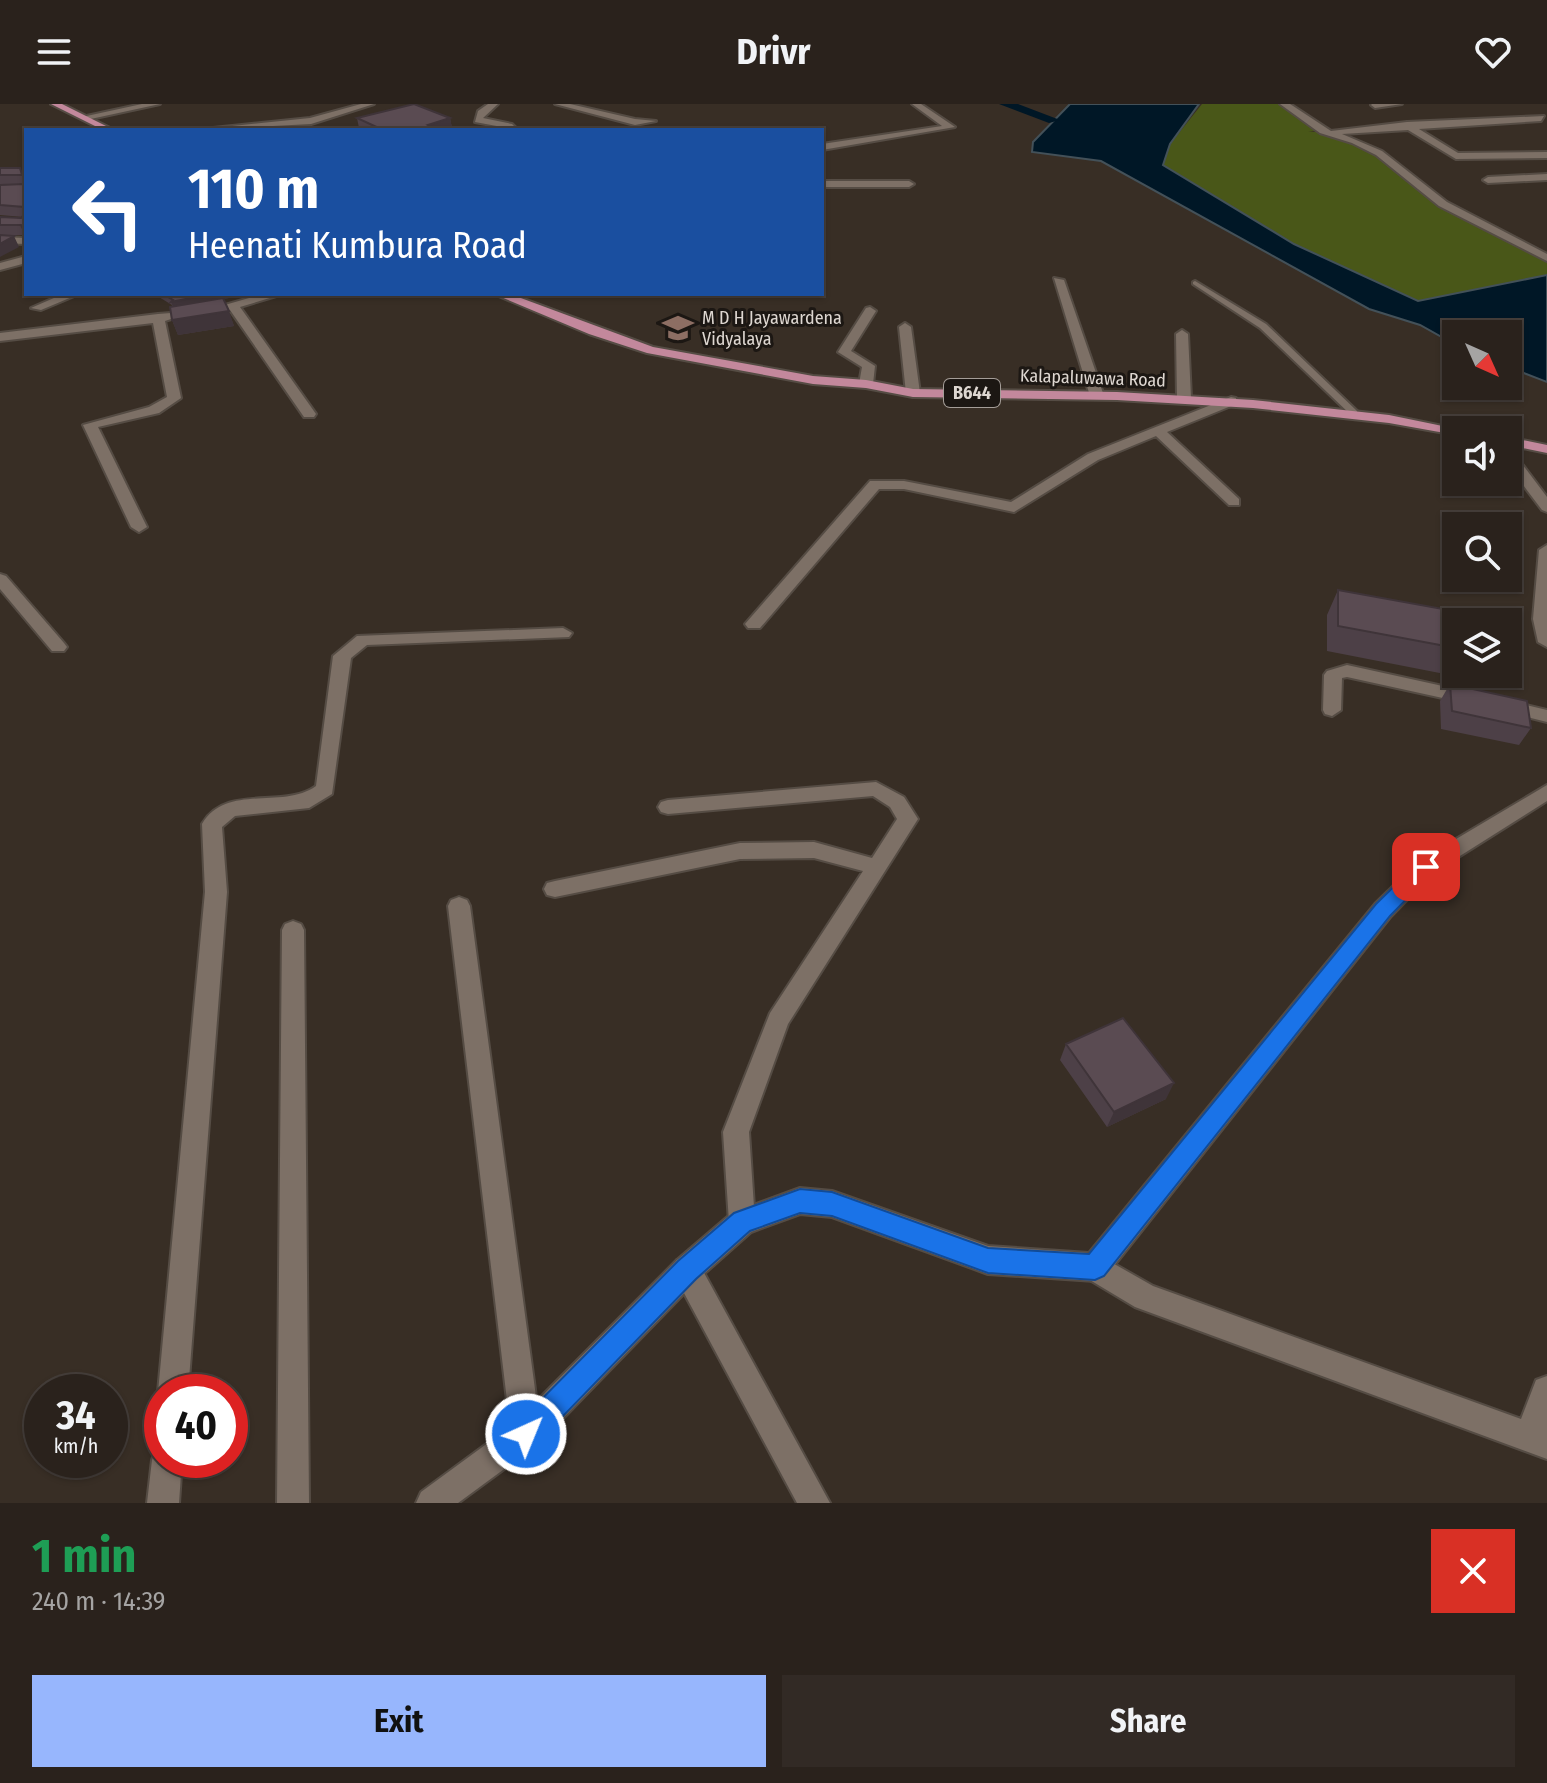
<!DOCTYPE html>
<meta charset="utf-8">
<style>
body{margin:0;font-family:"Fira Sans Condensed",sans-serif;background:#322a25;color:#f1f3f6;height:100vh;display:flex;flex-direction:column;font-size:30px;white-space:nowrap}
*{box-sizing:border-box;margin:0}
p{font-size:26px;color:#a5a4a3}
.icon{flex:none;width:44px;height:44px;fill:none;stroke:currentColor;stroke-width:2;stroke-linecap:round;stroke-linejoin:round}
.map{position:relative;height:1399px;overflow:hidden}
.sheet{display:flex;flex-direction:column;background:#2a221c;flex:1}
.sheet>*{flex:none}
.guide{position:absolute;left:24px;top:24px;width:800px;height:168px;border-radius:0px;box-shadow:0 2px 6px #0004,0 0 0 2px #463f3b;background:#1a4fa0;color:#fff;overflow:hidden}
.needle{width:52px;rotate:135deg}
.tools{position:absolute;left:1442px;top:216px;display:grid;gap:16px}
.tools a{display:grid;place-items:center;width:80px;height:80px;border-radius:0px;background:#2a221c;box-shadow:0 2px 6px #0004,0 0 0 2px #463f3b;font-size:40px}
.speed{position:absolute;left:24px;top:1270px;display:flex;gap:16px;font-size:40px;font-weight:700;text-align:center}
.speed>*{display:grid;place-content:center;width:104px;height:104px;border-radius:50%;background:#2a221c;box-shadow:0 2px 6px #0004,0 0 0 2px #463f3b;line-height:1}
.speed small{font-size:20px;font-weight:400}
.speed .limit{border:12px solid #d22;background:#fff;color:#111}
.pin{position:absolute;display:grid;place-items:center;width:68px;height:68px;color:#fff;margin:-34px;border-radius:16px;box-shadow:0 4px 12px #0006}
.me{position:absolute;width:88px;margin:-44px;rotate:44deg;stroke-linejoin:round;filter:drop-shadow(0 0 6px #0008)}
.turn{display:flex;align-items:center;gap:28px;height:168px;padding:0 32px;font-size:36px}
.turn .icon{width:104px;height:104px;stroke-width:2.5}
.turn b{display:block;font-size:56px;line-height:68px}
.round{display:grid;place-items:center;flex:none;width:84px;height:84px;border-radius:0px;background:#322a25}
.head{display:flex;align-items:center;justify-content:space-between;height:136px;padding:0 32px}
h1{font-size:48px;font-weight:700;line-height:60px;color:#1e9e55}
.action{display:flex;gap:16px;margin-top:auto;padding:16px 32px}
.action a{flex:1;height:92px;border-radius:0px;background:#97b6fd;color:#111;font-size:32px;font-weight:700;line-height:92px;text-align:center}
.action a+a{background:#322a25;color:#f1f3f6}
header{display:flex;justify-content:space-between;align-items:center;height:104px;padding:0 32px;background:#2a221c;font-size:36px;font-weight:700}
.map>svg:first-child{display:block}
.green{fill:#495718}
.water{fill:#001726;stroke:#435159;stroke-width:2}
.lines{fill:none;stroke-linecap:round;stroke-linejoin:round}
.canal{fill:#001726;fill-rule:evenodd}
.lane-casing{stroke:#554c44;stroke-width:4}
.street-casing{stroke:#554c44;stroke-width:4}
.secondary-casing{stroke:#554c44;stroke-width:4}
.primary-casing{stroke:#554c44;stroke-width:4}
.lane{fill:#7d7066;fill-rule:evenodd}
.street{fill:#7d7066;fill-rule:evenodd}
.secondary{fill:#7d7066;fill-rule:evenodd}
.primary{fill:#c3889c;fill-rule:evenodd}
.wall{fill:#4d4047}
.shaded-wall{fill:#3f3439}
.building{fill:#5a4b52;stroke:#3f3439;stroke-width:2}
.route{fill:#1a73e8;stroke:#114b97;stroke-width:2}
.labels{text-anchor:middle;stroke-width:6;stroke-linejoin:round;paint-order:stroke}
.far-poi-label{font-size:18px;fill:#ded7d1;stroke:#1c1713;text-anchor:start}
.far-street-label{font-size:18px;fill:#ded7d1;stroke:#1c1713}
.shield{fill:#1c1713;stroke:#a49d98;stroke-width:2}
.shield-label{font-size:18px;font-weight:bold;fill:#ded7d1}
</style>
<header><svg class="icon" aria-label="menu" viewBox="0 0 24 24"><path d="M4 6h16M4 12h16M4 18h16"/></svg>Drivr<svg class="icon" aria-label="heart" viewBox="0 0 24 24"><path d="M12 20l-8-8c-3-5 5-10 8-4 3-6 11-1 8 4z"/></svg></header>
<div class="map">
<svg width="1547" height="1399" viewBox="0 0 1547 1399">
<rect width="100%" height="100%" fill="#382e25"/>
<path class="green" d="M 1202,0 L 1280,0 L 1318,26 L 1308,28 C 1362,24 1401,71 1442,99 C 1474,121 1513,136 1547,154 L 1547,171 L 1418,197 L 1294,140 L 1162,61 L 1170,40 Z"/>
<path class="water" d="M 1070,0 L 1199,0 L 1170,40 L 1163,61 L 1294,140 L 1418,197 L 1547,171 L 1547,278 L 1508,263 L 1508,230 L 1456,230 L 1456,241 L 1420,221 L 1369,205 L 1101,57 L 1032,48 L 1033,38 Z"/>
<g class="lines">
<path class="canal" d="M 999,0 L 1018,0 L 1060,16 L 1049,19 Z"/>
<defs>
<path id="lane" d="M 1195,177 L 1266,220 L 1357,307 L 1357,311 L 1351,311 L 1260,224 L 1193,180 L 1193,178 Z"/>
<path id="street" d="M 142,0 L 160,0 L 86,16 L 82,13 Z
M 361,0 L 374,0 L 311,20 L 194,26 L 310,14 Z
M 488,0 L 498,0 L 483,14 L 512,20 L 518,26 L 475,18 L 478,7 Z
M 555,0 L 570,0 L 635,15 L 656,17 L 635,21 Z
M 912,0 L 921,0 L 955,23 L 822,46 L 822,40 L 942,22 Z
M 1280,0 L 1290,0 L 1331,27 L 1407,18 L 1544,12 L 1541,17 L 1419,25 L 1458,49 L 1547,48 L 1547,54 L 1456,55 L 1408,26 L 1342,30 L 1382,47 L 1447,98 L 1547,150 L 1547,157 L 1439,102 L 1376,51 L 1352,39 L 1320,29 Z
M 1402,0 L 1375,4 L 1371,1 L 1372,0 Z
M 1547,70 L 1547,76 L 1488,79 L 1483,76 L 1488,73 Z
M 822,77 L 909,77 L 914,80 L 909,83 L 822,83 Z
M 0,133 L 26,134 L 26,140 L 0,139 Z
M 26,152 L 26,159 L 0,166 L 0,159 Z
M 1054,174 L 1064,176 L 1104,292 L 1102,295 L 1090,292 Z
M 63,190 L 79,190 L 41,206 L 31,204 Z
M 263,190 L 283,190 L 240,203 L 316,310 L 314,313 L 304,313 L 230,206 L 203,213 L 197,209 Z
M 870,203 L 876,207 L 851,247 L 875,262 L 873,280 L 866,284 L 859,280 L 862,263 L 838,248 L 866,204 Z
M 158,210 L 171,209 L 177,213 L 165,217 L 181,294 L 159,309 L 98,323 L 147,423 L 139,428 L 131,423 L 83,321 L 149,303 L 167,293 L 153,219 L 0,237 L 0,229 Z
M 905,219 L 911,223 L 920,289 L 913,293 L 906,289 L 899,223 Z
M 1182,226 L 1188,230 L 1191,294 L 1184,298 L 1177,294 L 1176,230 Z
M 1231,293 L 1236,294 L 1236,300 L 1167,328 L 1239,395 L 1239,401 L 1229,401 L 1156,332 L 1098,356 L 1014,408 L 904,385 L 879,385 L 760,524 L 748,524 L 745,520 L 870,377 L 904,377 L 1011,398 L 1088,350 Z
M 0,470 L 6,472 L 64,539 L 67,543 L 64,547 L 52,547 L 0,485 Z
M 563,524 L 572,529 L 569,533 L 367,541 L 351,554 L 332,690 L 309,704 L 235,712 L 222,723 L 227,788 L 188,1288 L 162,1288 L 162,1297 L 158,1288 L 205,788 L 202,720 C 226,679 283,706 316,682 L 333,552 L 357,532 Z
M 1347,561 L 1470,588 L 1479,594 L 1470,600 L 1347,573 L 1342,574 L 1341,606 L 1332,612 L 1325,610 L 1323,606 L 1324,571 L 1327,567 Z
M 1505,596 L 1547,606 L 1547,618 L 1499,606 L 1496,602 L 1499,598 Z
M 876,678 L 904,693 L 918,715 L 788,920 L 749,1028 L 755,1118 L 752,1127 L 742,1131 L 732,1127 L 729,1118 L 723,1028 L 770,909 L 863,767 L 814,754 L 740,755 L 555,793 L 547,791 L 544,785 L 547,779 L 555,777 L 740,739 L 814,738 L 872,754 L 897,715 L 890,703 L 873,692 L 668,710 L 661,708 L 658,703 L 661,698 L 668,696 Z
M 459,793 L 467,796 L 470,802 L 541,1330 L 537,1341 L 526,1345 L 515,1341 L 511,1330 L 448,802 L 451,796 Z
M 293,817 L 301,820 L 304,826 L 309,1399 L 277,1399 L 282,826 L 285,820 Z
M 1095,1149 L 1153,1182 L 1521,1315 L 1536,1276 L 1547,1272 L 1547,1355 L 1135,1203 L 1085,1173 L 1081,1163 L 1085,1153 Z
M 687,1152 L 697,1156 L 830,1399 L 797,1399 L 677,1176 L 673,1166 L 677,1156 Z
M 162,1343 L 162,1356 L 182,1356 L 179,1399 L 147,1399 L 152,1356 L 156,1345 Z"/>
<path id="secondary" d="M 1508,347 L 1513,348 L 1547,393 L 1547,408 L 1542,406 L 1508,361 Z
M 1547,441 L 1547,543 L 1538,538 L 1533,515 L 1539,446 Z
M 1547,681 L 1547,697 L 1433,769 L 1391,812 L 1105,1173 L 1095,1177 L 988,1170 L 832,1113 L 800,1110 L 751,1128 L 697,1176 L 537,1341 L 458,1399 L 416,1399 L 421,1388 L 515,1319 L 677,1156 L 732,1109 L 800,1084 L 832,1087 L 988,1142 L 1089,1149 L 1375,800 L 1419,757 Z"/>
<path id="primary" d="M 51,0 L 62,0 L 114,26 L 103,26 Z
M 494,190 L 510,190 L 653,243 L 813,272 L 866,276 L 913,285 L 1117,288 L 1253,296 L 1389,311 L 1462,326 L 1456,326 L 1456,331 L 1389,319 L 1253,304 L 1117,296 L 913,293 L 866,284 L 813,280 L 647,249 L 589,230 Z
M 1508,333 L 1547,341 L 1547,349 L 1508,341 Z"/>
</defs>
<use href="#lane" class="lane-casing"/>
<use href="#street" class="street-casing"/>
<use href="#secondary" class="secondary-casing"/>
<use href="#primary" class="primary-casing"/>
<use href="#lane" class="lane"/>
<use href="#street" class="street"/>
<use href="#secondary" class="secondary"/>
<use href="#primary" class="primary"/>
</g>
<path class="wall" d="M 357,14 L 450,14 L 452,24 L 447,26 L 363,26 L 359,24 Z
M 0,64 L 20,64 L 25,74 L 26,79 L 24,80 L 26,84 L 26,131 L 0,131 L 0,113 L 21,114 L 23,113 L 0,111 Z
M 154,190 L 249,190 L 224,195 L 234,222 L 178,231 L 172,216 L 172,201 Z
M 1338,486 L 1456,518 L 1457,570 L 1455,572 L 1327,547 L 1327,511 Z
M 1450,580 L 1531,624 L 1519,641 L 1441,625 L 1440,597 Z
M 1066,940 L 1166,995 L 1107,1023 L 1060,956 Z"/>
<path class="shaded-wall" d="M 450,14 L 452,24 L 447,26 L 420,26 L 428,21 Z
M 14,132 L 19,143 L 0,153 L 0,140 Z
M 210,190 L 249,190 L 174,205 L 171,198 Z
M 229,207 L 234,222 L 178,231 L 172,216 Z
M 1174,979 L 1166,995 L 1107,1023 L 1114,1008 Z"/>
<path class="building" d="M 414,0 L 450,14 L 428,21 L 432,23 L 420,26 L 383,26 L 357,14 Z
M 0,64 L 20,64 L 22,71 L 0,71 Z
M 24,80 L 26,87 L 26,126 L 24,127 L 21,121 L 0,121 L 0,113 L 21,114 L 24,111 L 24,103 L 0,101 L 0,81 Z
M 0,131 L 14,132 L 0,140 Z
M 163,190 L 210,190 L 171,198 L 173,196 Z
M 223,194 L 229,207 L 172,216 L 170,203 Z
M 1338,486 L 1465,509 L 1466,518 L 1456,518 L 1456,544 L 1338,522 Z
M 1450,580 L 1527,597 L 1531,624 L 1452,607 Z
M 1123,914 L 1174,979 L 1114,1008 L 1066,940 Z"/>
<path class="route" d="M 1426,756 L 1433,758 L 1435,763 L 1433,768 L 1390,812 L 1104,1172 L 1095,1176 L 988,1169 L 832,1112 L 800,1109 L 750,1127 L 696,1175 L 536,1340 L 526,1344 L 516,1340 L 512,1330 L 516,1321 L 678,1157 L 734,1109 L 800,1085 L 832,1088 L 988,1144 L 1089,1150 L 1376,800 L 1419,758 Z"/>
<defs>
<symbol id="school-bare" viewBox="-9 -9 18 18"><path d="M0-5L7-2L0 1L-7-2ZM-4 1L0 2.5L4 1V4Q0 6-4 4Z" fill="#8d6e63" stroke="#1c1713" stroke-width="2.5" paint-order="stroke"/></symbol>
</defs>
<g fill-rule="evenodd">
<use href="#school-bare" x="656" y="202" width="44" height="44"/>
</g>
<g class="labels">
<g class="far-poi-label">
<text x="702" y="220">M D H Jayawardena<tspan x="702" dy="21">Vidyalaya</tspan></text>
</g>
<g class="far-street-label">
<text transform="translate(1093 274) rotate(2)" y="6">Kalapaluwawa Road</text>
</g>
<rect class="shield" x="944" y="275" width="56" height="28" rx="6"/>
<g class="shield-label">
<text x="972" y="295">B644</text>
</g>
</g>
</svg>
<div class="tools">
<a><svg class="needle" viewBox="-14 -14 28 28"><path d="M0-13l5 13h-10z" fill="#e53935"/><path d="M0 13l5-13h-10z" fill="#a5a4a3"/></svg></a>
<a><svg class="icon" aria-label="sound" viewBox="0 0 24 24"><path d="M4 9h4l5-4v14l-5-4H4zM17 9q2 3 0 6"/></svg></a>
<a><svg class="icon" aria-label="search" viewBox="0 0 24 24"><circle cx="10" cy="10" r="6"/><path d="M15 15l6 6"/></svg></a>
<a><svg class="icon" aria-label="layers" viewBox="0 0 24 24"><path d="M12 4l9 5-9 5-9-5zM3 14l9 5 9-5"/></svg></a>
</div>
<div class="speed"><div>34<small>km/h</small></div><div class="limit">40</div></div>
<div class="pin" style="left:1426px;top:763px;background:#d93025"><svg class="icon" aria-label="arrive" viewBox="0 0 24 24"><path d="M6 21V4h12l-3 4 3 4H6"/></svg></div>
<svg class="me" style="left:526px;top:1330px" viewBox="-20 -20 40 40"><circle r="17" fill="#1a73e8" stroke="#fff" stroke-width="3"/><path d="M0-11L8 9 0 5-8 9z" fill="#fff"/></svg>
<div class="guide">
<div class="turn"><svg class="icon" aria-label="left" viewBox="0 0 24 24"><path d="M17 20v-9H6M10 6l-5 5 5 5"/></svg><div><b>110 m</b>Heenati Kumbura Road</div></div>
</div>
</div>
<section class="sheet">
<div class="head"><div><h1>1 min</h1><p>240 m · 14:39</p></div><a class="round" style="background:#d93025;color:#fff"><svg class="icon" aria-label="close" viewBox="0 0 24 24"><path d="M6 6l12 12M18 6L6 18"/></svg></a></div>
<div class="action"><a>Exit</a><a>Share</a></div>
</section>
